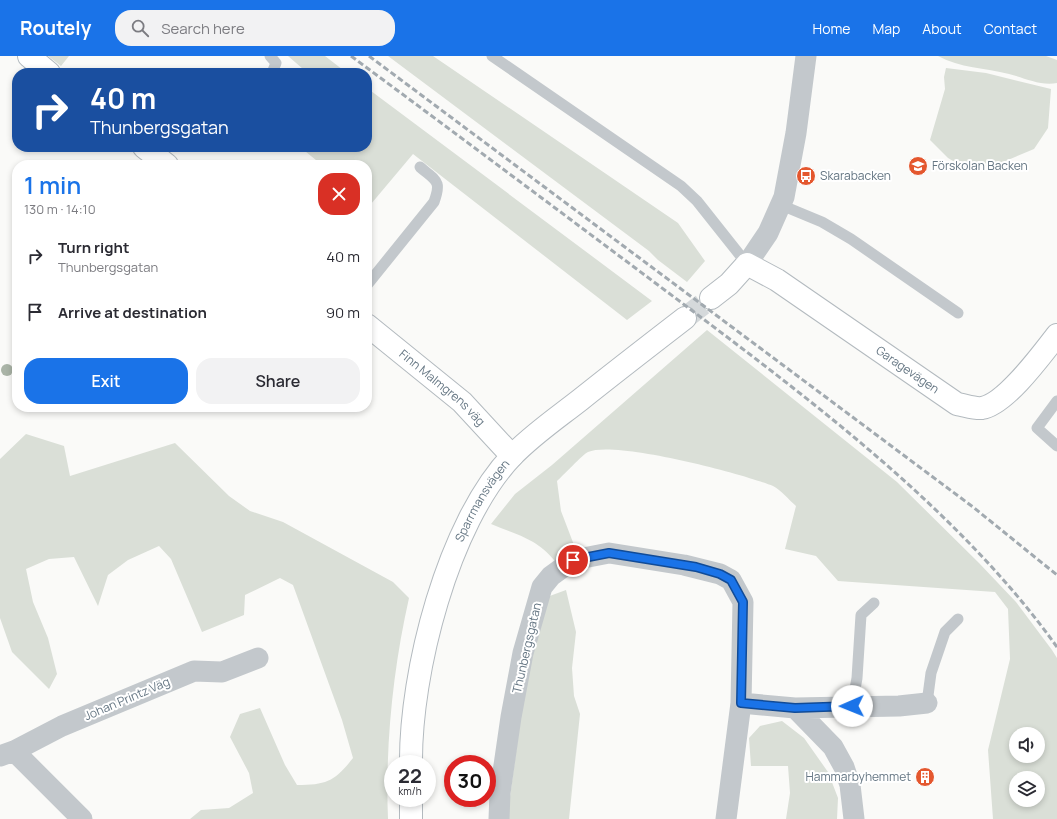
<!DOCTYPE html>
<meta charset="utf-8">
<style>
body{margin:0;font-family:Manrope,sans-serif;background:#f2f2f3;color:#2b2b33;height:100vh;display:flex;flex-direction:column;font-size:15px;white-space:nowrap}
*{box-sizing:border-box;margin:0}
p{font-size:13px;color:#7c7c81}
.icon{flex:none;width:22px;height:22px;fill:none;stroke:currentColor;stroke-width:2;stroke-linecap:round;stroke-linejoin:round}
.map{position:relative;flex:1;overflow:hidden}
.sheet{position:absolute;left:12px;top:104px;width:360px;height:252px;display:flex;flex-direction:column;background:#fff;border-radius:16px;box-shadow:0 2px 6px #0003}
.sheet>*{flex:none}
.guide{position:absolute;left:12px;top:12px;width:360px;height:84px;border-radius:16px;box-shadow:0 2px 6px #0003;background:#1a4fa0;color:#fff;overflow:hidden}
.fabs{position:absolute;left:1009px;top:671px;display:grid;gap:8px}
.fabs a{display:grid;place-items:center;width:36px;height:36px;border-radius:50%;background:#fff;box-shadow:0 2px 6px #0003;font-size:20px}
.speed{position:absolute;left:384px;top:699px;display:flex;gap:8px;font-size:20px;font-weight:700;text-align:center}
.speed>*{display:grid;place-content:center;width:52px;height:52px;border-radius:50%;background:#fff;box-shadow:0 2px 6px #0003;line-height:1}
.speed small{font-size:10px;font-weight:400}
.speed .limit{border:6px solid #d22;background:#fff;color:#111}
.pin{position:absolute;display:grid;place-items:center;width:34px;height:34px;color:#fff;margin:-17px;border:2px solid #fff;border-radius:50%;box-shadow:0 1px 4px #0007}
.me{position:absolute;width:44px;margin:-22px;rotate:269deg;stroke-linejoin:round;filter:drop-shadow(0 0 3px #0008)}
.turn{display:flex;align-items:center;gap:14px;height:84px;padding:0 12px;font-size:18px}
.turn .icon{width:52px;height:52px;stroke-width:2.5}
.turn b{display:block;font-size:28px;line-height:34px}
.round{display:grid;place-items:center;flex:none;width:42px;height:42px;border-radius:16px;background:#f2f2f3}
.headline{display:flex;align-items:center;justify-content:space-between;height:68px;padding:0 12px}
h1{font-size:24px;font-weight:600;line-height:30px;color:#1a73e8}
.primary-button{display:flex;gap:8px;margin-top:auto;padding:8px 12px}
.primary-button a{flex:1;height:46px;border-radius:16px;background:#1a73e8;color:#fff;font-size:16px;font-weight:600;line-height:46px;text-align:center}
.primary-button a+a{background:#f2f2f3;color:#2b2b33}
ul{padding:0;list-style:none}
li{display:flex;align-items:center;gap:12px;height:56px;padding:0 12px}
li div{flex:1}
li b{display:block;font-size:15px}
li em{font-style:normal}
header{display:flex;align-items:center;gap:24px;box-sizing:border-box;height:56px;padding:0 20px;background:#1a73e8;color:#fff}
header strong{font-size:19px}
nav{display:flex;gap:22px;margin-inline-start:auto;font-size:14px}
.search{width:280px;height:36px;background:#f2f2f3;display:flex;align-items:center;gap:10px;box-sizing:border-box;padding:0 14px;border-radius:16px;color:#7c7c81;font-size:15px}
.map>svg:first-child{display:block}
.green{fill:#dadfd7;fill-rule:evenodd}
.lines{fill:none;stroke-linecap:round;stroke-linejoin:round}
.secondary-tunnel{stroke:#d5d9db;stroke-width:22;stroke-dasharray:22 11;stroke-linecap:butt}
.secondary-casing{stroke:#b3babf;stroke-width:24}
.lane{stroke:#c3c8cc;stroke-width:11}
.street{stroke:#c3c8cc;stroke-width:21}
.secondary{stroke:#fff;stroke-width:22}
.rail{stroke:#a2aab0;stroke-width:3;stroke-dasharray:6 3;stroke-linecap:butt}
.tree{fill:#aab4a7}
.route-casing{stroke:#114b97;stroke-width:10}
.route{stroke:#1a73e8;stroke-width:7}
.labels{text-anchor:middle;stroke-width:4;stroke-linejoin:round;paint-order:stroke}
.poi-label{font-size:12px;fill:#657683;stroke:#fff;text-anchor:start}
.street-label{font-size:12px;fill:#657683;stroke:#fff}
</style>
<header>
<strong>Routely</strong>
<div class="search"><svg class="icon" aria-label="search" viewBox="0 0 24 24"><circle cx="10" cy="10" r="6"/><path d="M15 15l6 6"/></svg>Search here</div>
<nav><a>Home</a><a>Map</a><a>About</a><a>Contact</a></nav>
</header>
<div class="map">
<svg width="1057" height="763" viewBox="0 0 1057 763">
<rect width="100%" height="100%" fill="#fafaf8"/>
<path class="green" d="M 48,0 L 69,0 L 61,10 Z
M 288,0 L 325,0 L 347,17 L 300,17 L 303,13 Z
M 388,0 L 433,0 L 678,167 L 705,205 L 687,226 L 658,204 L 649,195 Z
M 938,0 L 1046,0 L 1057,4 L 1057,27 C 1040,30 1025,22 1009,18 C 985,12 960,12 938,0 Z
M 946,12 L 986,17 L 1051,33 L 1048,72 L 1034,93 L 989,112 L 970,115 L 948,102 L 930,84 L 945,33 L 944,21 Z
M 367,32 L 652,245 L 627,264 L 413,98 L 371,148 L 367,145 L 367,109 L 322,109 L 300,91 L 367,91 Z
M 707,274 L 897,426 L 979,507 L 1016,546 L 1052,594 L 1057,602 L 1057,763 L 993,763 L 988,694 L 1010,603 L 1008,553 L 995,536 L 838,525 L 816,500 L 785,493 L 796,450 C 789,444 781,434 773,430 C 744,418 615,384 588,396 C 582,399 564,419 557,425 L 561,455 L 574,489 L 555,505 C 536,482 517,479 491,468 L 515,438 L 552,409 ZM 1016,678 L 1038,678 L 1038,700 L 1016,700 ZM 1016,722 L 1038,722 L 1038,744 L 1016,744 Z
M 26,378 L 64,390 L 70,420 L 175,387 L 229,440 L 250,455 L 283,466 L 393,526 L 409,542 C 393,613 385,690 388,763 L 190,763 L 201,754 L 229,752 L 253,737 L 249,717 L 230,681 L 240,658 L 260,652 L 285,709 L 297,729 C 327,729 335,725 353,702 L 342,664 L 293,529 L 280,522 L 245,539 L 244,559 L 202,576 L 171,503 L 159,490 L 128,504 L 108,519 L 98,550 L 74,501 L 49,503 L 26,513 L 33,546 L 48,582 L 57,618 L 49,633 L 12,596 L 0,562 L 0,403 Z
M 566,534 L 576,576 L 572,612 L 574,640 L 580,658 L 569,763 L 507,763 L 526,621 L 547,541 Z
M 782,665 L 804,682 L 828,716 L 838,742 L 837,763 L 786,763 L 790,737 L 788,710 L 751,710 L 749,682 L 760,670 Z"/>
<g class="lines">
<path class="secondary-tunnel" d="M 685,262 L 711,242"/>
<defs>
<g id="secondary">
<path d="M 29,0 L 49,17"/>
<path d="M 144,91 L 167,109"/>
<path id="s1" d="M 711,242 L 729,228 L 747,208 L 777,224 L 957,348 C 964,349 975,353 982,352 C 1006,348 1042,298 1057,279"/>
<path id="s2" d="M 367,269 L 462,346 L 512,400"/>
<path id="s3" d="M 411,708 C 410,617 448,467 512,400 C 532,379 557,362 580,344 C 615,316 650,289 685,262"/>
<path d="M 411,742 L 411,763"/>
</g>
</defs>
<use href="#secondary" class="secondary-casing"/>
<path class="lane" d="M 270,0 L 276,7 L 272,17
M 492,0 L 681,130 L 697,145 L 747,208
M 781,149 L 822,166 L 851,183 L 958,257
M 367,229 L 434,146 C 442,124 436,125 420,111
M 1057,345 L 1037,372 L 1057,390
M 927,647 L 931,617 L 945,576 L 958,563
M 852,650 L 857,622 L 861,559 L 874,547"/>
<path class="street" d="M 747,208 L 768,177 L 784,141 L 796,77 L 806,0
M 741,647 L 795,652 L 833,691 L 844,711 L 850,729 L 854,763
M 795,652 L 899,650 L 927,647
M 14,695 L 82,763
M 0,700 L 14,695 L 62,670 L 194,615 L 222,616 L 258,602
M 499,763 L 500,737 L 511,661 L 523,597 L 542,531 L 551,520 L 573,504 L 609,497 L 684,509 L 720,518 L 731,524 L 743,546 L 741,647 L 726,763"/>
<use href="#secondary" class="secondary"/>
<path class="rail" d="M 351,0 C 463,83 574,166 686,250 C 816,348 961,457 1057,591
M 369,0 L 973,451 L 1057,519"/>
</g>
<circle class="tree" cx="7" cy="314" r="6"/>
<g class="lines">
<defs>
<path id="route" d="M 573,504 L 609,497 L 696,511 L 720,518 L 731,524 L 743,546 L 741,647 L 795,652 L 852,650"/>
</defs>
<use href="#route" class="route-casing"/>
<use href="#route" class="route"/>
</g>
<defs>
<symbol id="school-disc" viewBox="-11 -11 22 22"><circle r="9.5" fill="#e4572e" stroke="#fff"/><path d="M0-5L7-2L0 1L-7-2ZM-4 1L0 2.5L4 1V4Q0 6-4 4Z" fill="#fff"/></symbol>
<symbol id="bus-disc" viewBox="-11 -11 22 22"><circle r="9.5" fill="#e4572e" stroke="#fff"/><path d="M-5-6H5V4H4V6H2V4H-2V6H-4V4H-5ZM-3.5-4V0h7V-4ZM-3.5 1.2v1.5H-2V1.2ZM2 1.2v1.5H3.5V1.2Z" fill="#fff"/></symbol>
<symbol id="building-disc" viewBox="-11 -11 22 22"><circle r="9.5" fill="#e4572e" stroke="#fff"/><path d="M-4-6H4V6H1V3H-1V6H-4ZM-2.5-4.3h1.7v1.8h-1.7ZM.8-4.3h1.7v1.8H.8ZM-2.5-1h1.7V.8h-1.7ZM.8-1h1.7V.8H.8Z" fill="#fff"/></symbol>
</defs>
<g fill-rule="evenodd">
<use href="#school-disc" x="907" y="99" width="22" height="22"/>
<use href="#bus-disc" x="795" y="109" width="22" height="22"/>
<use href="#building-disc" x="914" y="710" width="22" height="22"/>
</g>
<g class="labels">
<g class="poi-label">
<text x="932" y="114">Förskolan Backen</text>
<text x="820" y="124">Skarabacken</text>
<text x="911" y="725" text-anchor="end">Hammarbyhemmet</text>
</g>
<g class="street-label">
<text dy="4" stroke="none"><textPath href="#s1" startOffset="242">Garagevägen</textPath></text>
<text dy="4" stroke="none"><textPath href="#s2" startOffset="98">Finn Malmgrens väg</textPath></text>
<text dy="4" stroke="none"><textPath href="#s3" startOffset="276">Sparrmansvägen</textPath></text>
<text transform="translate(527 592) rotate(-77)" y="4">Thunbergsgatan</text>
<text transform="translate(127 643) rotate(-23)" y="4">Johan Printz Väg</text>
</g>
</g>
</svg>
<div class="fabs">
<a><svg class="icon" aria-label="sound" viewBox="0 0 24 24"><path d="M4 9h4l5-4v14l-5-4H4zM17 9q2 3 0 6"/></svg></a>
<a><svg class="icon" aria-label="layers" viewBox="0 0 24 24"><path d="M12 4l9 5-9 5-9-5zM3 14l9 5 9-5"/></svg></a>
</div>
<div class="speed"><div>22<small>km/h</small></div><div class="limit">30</div></div>
<div class="pin" style="left:573px;top:504px;background:#d93025"><svg class="icon" aria-label="arrive" viewBox="0 0 24 24"><path d="M6 21V4h12l-3 4 3 4H6"/></svg></div>
<svg class="me" style="left:852px;top:650px" viewBox="-20 -20 40 40"><circle r="19" fill="#fff"/><path d="M0-13L10 11 0 6-10 11z" fill="#1a73e8"/></svg>
<div class="guide">
<div class="turn"><svg class="icon" aria-label="right" viewBox="0 0 24 24"><path d="M7 20v-9h11M14 6l5 5-5 5"/></svg><div><b>40 m</b>Thunbergsgatan</div></div>
</div>
<section class="sheet">
<div class="headline"><div><h1>1 min</h1><p>130 m · 14:10</p></div><a class="round" style="background:#d93025;color:#fff"><svg class="icon" aria-label="close" viewBox="0 0 24 24"><path d="M6 6l12 12M18 6L6 18"/></svg></a></div>
<ul>
<li><svg class="icon" aria-label="right" viewBox="0 0 24 24"><path d="M7 20v-9h11M14 6l5 5-5 5"/></svg><div><b>Turn right</b><p>Thunbergsgatan</p></div><em>40 m</em></li>
<li><svg class="icon" aria-label="arrive" viewBox="0 0 24 24"><path d="M6 21V4h12l-3 4 3 4H6"/></svg><div><b>Arrive at destination</b></div><em>90 m</em></li>
</ul>
<div class="primary-button"><a>Exit</a><a>Share</a></div>
</section>
</div>
